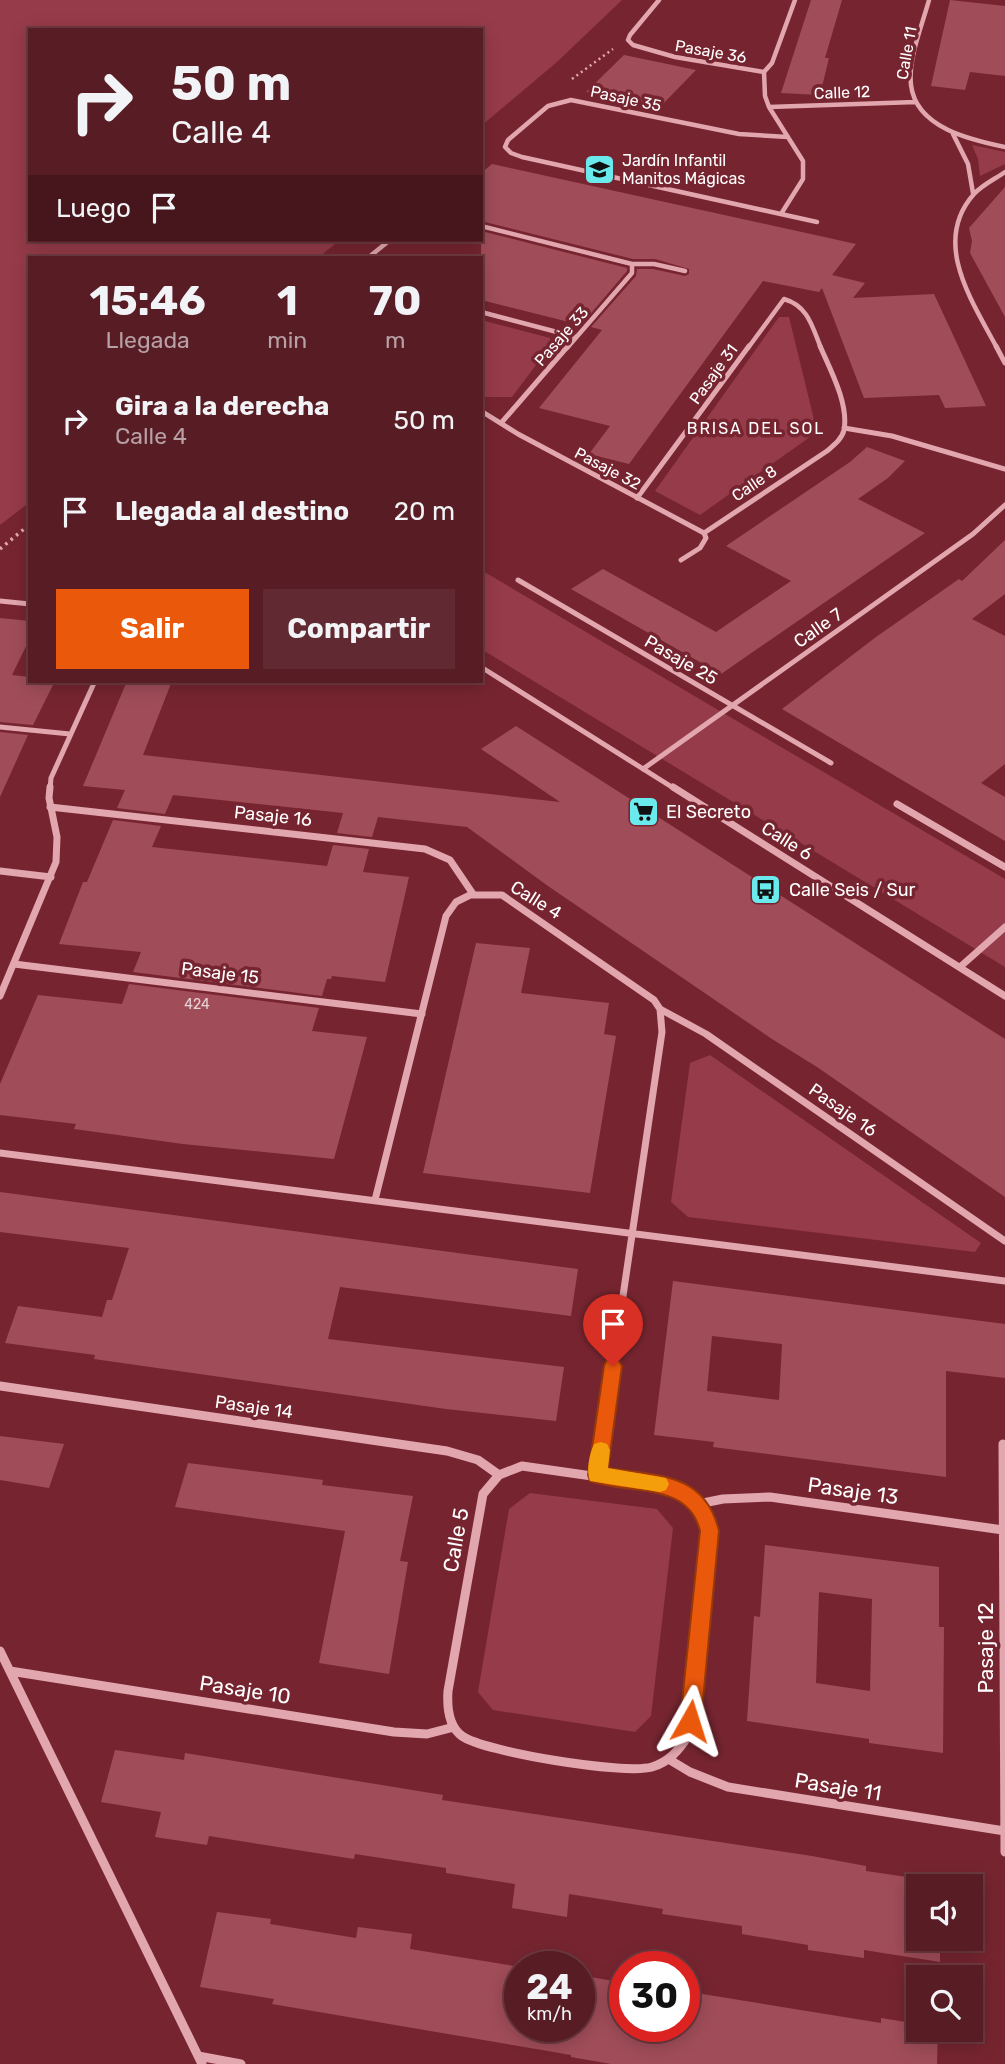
<!DOCTYPE html>
<html lang="es">
<meta charset="utf-8">
<style>
body{margin:0;font-family:Rubik,sans-serif;background:#612931;color:#f1f3f6;height:100vh;display:flex;flex-direction:column;font-size:26px;white-space:nowrap}
*{box-sizing:border-box;margin:0}
p{font-size:23px;color:#b7a1a6}
.icon{flex:none;width:38px;height:38px;fill:none;stroke:currentColor;stroke-width:2;stroke-linecap:round;stroke-linejoin:round}
.map{position:relative;flex:1;overflow:hidden}
.sheet{position:absolute;left:28px;top:256px;width:455px;height:427px;display:flex;flex-direction:column;background:#581c24;border-radius:0px;box-shadow:0 4px 18px #0003,0 0 0 2px #6d3a41}
.sheet>*{flex:none}
.top-card{position:absolute;left:28px;top:28px;width:455px;height:214px;border-radius:0px;box-shadow:0 4px 18px #0003,0 0 0 2px #6d3a41;background:#581c24;color:#f1f3f6;overflow:hidden}
.tools{position:absolute;left:906px;top:1874px;display:grid;gap:14px}
.tools a{display:grid;place-items:center;width:77px;height:77px;border-radius:0px;background:#581c24;box-shadow:0 4px 18px #0003,0 0 0 2px #6d3a41;font-size:35px}
.speed{position:absolute;left:504px;top:1951px;display:flex;gap:14px;font-size:35px;font-weight:700;text-align:center}
.speed>*{display:grid;place-content:center;width:91px;height:91px;border-radius:50%;background:#581c24;box-shadow:0 4px 18px #0003,0 0 0 2px #6d3a41;line-height:1}
.speed small{font-size:18px;font-weight:400}
.speed .limit{border:10px solid #d22;background:#fff;color:#111}
.pin{position:absolute;display:grid;place-items:center;width:60px;height:60px;color:#fff;margin:-72px -30px;border-radius:50% 50% 50% 0;rotate:-45deg;box-shadow:0 0 7px #0007}
.pin .icon{rotate:45deg}
.me{position:absolute;width:77px;margin:-38px;rotate:6deg;stroke-linejoin:round;filter:drop-shadow(0 0 5px #0008)}
.turn{display:flex;align-items:center;gap:24px;height:147px;padding:0 28px;font-size:32px}
.turn .icon{width:91px;height:91px;stroke-width:2.5}
.turn b{display:block;font-size:49px;line-height:60px}
.then{display:flex;align-items:center;height:66px;padding:0 28px;background:#0003;gap:14px;font-size:26px}
.eta{display:flex;justify-content:space-evenly;align-items:center;height:119px;text-align:center}
.eta b{font-size:42px;font-weight:700;line-height:49px}
.cta{display:flex;gap:14px;margin-top:auto;padding:14px 28px}
.cta a{flex:1;height:80px;border-radius:0px;background:#ea580c;color:#fff;font-size:28px;font-weight:700;line-height:80px;text-align:center}
.cta a+a{background:#612931;color:#f1f3f6}
ul{padding:0;list-style:none}
li{display:flex;align-items:center;gap:21px;height:91px;padding:0 28px}
li div{flex:1}
li b{display:block;font-size:26px}
li em{font-style:normal}
.map>svg:first-child{display:block}
.green{fill:#963b49}
.building{fill:#a04d59;fill-rule:evenodd}
.lines{fill:none;stroke-linecap:round;stroke-linejoin:round}
.path-far1{stroke:#e2a6af;stroke-width:2.5;stroke-dasharray:2 3.5;stroke-linecap:butt}
.path{stroke:#e2a6af;stroke-width:3.5;stroke-dasharray:2.5 4.5;stroke-linecap:butt}
.minor-far3{stroke:#e2a6af;stroke-width:4.5}
.minor-far2{stroke:#e2a6af;stroke-width:5}
.minor-far1{stroke:#e2a6af;stroke-width:7}
.minor{stroke:#e2a6af;stroke-width:9}
.route{fill:#ea580c;stroke:#983908;stroke-width:2}
.slow{fill:#f59e0b}
.labels{text-anchor:middle;stroke-width:7;stroke-linejoin:round;paint-order:stroke}
.number-label{font-size:14px;fill:#e7d2d6}
.far-street-label{font-size:16px;fill:#fff;stroke:#762530}
.far-poi-label{font-size:16px;fill:#fff;stroke:#762530;text-anchor:start}
.far-neighbourhood-label{font-size:16px;letter-spacing:2px;fill:#fff;stroke:#762530}
.street-label{font-size:18px;fill:#fff;stroke:#762530}
.poi-label{font-size:18px;fill:#fff;stroke:#762530;text-anchor:start}
.near-street-label{font-size:21px;fill:#fff;stroke:#762530}
</style>
<div class="map">
<svg width="1005" height="2064" viewBox="0 0 1005 2064">
<rect width="100%" height="100%" fill="#762530"/>
<path class="green" d="M 0,0 L 622,0 L 557,62 L 481,126 L 481,30 L 30,30 L 30,240 L 340,240 L 319,257 L 30,257 L 30,502 L 0,525 Z
M 972,145 L 1005,152 L 1005,164 L 980,176 L 978,159 Z
M 779,317 L 789,317 L 817,432 L 700,515 L 655,491 Z
M 481,320 L 550,338 L 551,345 L 512,397 L 481,397 Z
M 481,570 L 1005,879 L 1005,967 L 481,649 Z
M 710,1055 L 981,1243 L 975,1252 L 688,1217 L 671,1202 L 690,1063 Z
M 530,1493 L 657,1509 L 673,1528 L 651,1716 L 635,1732 L 493,1710 L 478,1692 L 509,1509 Z"/>
<path class="building" d="M 811,0 L 842,0 L 825,58 L 829,58 L 820,95 L 781,93 Z
M 950,0 L 1005,6 L 1005,76 L 970,72 L 965,90 L 931,86 Z
M 624,55 L 653,61 L 696,70 L 659,108 L 586,92 Z
M 492,164 L 856,244 L 832,275 L 865,283 L 853,298 L 934,294 L 986,406 L 945,408 L 939,395 L 864,398 L 822,288 L 819,292 L 763,281 L 629,464 L 589,454 L 610,426 L 539,408 L 602,330 L 591,327 L 636,276 L 637,269 L 653,269 L 685,276 L 689,274 L 689,269 L 655,259 L 633,259 L 481,221 L 481,173 Z
M 1005,187 L 1005,317 L 970,253 L 972,241 L 969,228 Z
M 481,231 L 627,268 L 627,271 L 581,325 L 481,300 Z
M 867,447 L 905,461 L 888,478 L 858,499 L 925,533 L 721,674 L 571,589 L 603,569 L 716,632 L 791,581 L 726,546 L 850,462 Z
M 1005,540 L 1005,594 L 972,619 L 1005,636 L 1005,764 L 981,783 L 1005,797 L 1005,841 L 782,709 L 876,637 L 959,579 L 962,581 Z
M 0,618 L 30,621 L 30,638 L 12,675 L 30,677 L 30,681 L 55,681 L 33,725 L 0,722 Z
M 127,681 L 172,681 L 143,755 L 560,802 L 481,749 L 516,726 L 1005,1039 L 1005,1197 L 817,1067 L 772,1039 L 548,886 L 467,827 L 378,817 L 372,837 L 337,833 L 343,813 L 173,795 L 165,814 L 117,808 L 125,790 L 83,786 Z
M 0,732 L 28,735 L 0,797 Z
M 113,820 L 161,826 L 152,847 L 327,866 L 333,845 L 369,849 L 363,872 L 409,877 L 385,982 L 332,976 L 331,979 L 327,979 L 322,996 L 133,972 L 141,952 L 59,944 L 83,882 L 87,882 Z
M 476,943 L 530,948 L 521,993 L 609,1003 L 604,1034 L 616,1036 L 590,1193 L 423,1173 Z
M 129,984 L 319,1008 L 312,1031 L 367,1037 L 334,1159 L 183,1144 L 74,1129 L 76,1124 L 0,1115 L 0,1084 L 38,995 L 122,1004 Z
M 0,1192 L 578,1269 L 571,1316 L 340,1287 L 328,1339 L 564,1367 L 556,1421 L 446,1409 L 94,1359 L 95,1355 L 5,1343 L 18,1306 L 102,1317 L 107,1300 L 112,1300 L 129,1248 L 0,1232 Z
M 673,1281 L 1005,1324 L 1005,1378 L 946,1371 L 946,1477 L 713,1447 L 714,1442 L 654,1435 ZM 712,1336 L 782,1344 L 779,1400 L 707,1391 Z
M 0,1436 L 64,1444 L 49,1488 L 0,1480 Z
M 188,1463 L 323,1480 L 322,1485 L 413,1496 L 400,1561 L 408,1562 L 389,1674 L 319,1663 L 345,1531 L 175,1507 Z
M 765,1545 L 939,1567 L 939,1627 L 944,1627 L 943,1753 L 869,1743 L 869,1739 L 747,1721 L 754,1616 L 760,1617 ZM 819,1592 L 872,1599 L 870,1691 L 816,1683 Z
M 115,1750 L 184,1760 L 185,1753 L 443,1795 L 442,1800 L 812,1856 L 866,1866 L 866,1871 L 941,1882 L 941,1886 L 919,1886 L 919,1939 L 940,1939 L 940,1962 L 864,1950 L 864,1958 L 808,1950 L 808,1945 L 742,1934 L 742,1926 L 662,1914 L 663,1909 L 569,1894 L 567,1917 L 512,1908 L 515,1884 L 446,1873 L 446,1868 L 355,1854 L 354,1859 L 209,1836 L 207,1845 L 155,1837 L 161,1812 L 101,1802 Z
M 217,1912 L 271,1919 L 270,1924 L 356,1938 L 358,1927 L 412,1934 L 410,1949 L 520,1967 L 520,2026 L 579,2026 L 579,1975 L 625,1983 L 625,2026 L 684,2026 L 684,1991 L 881,2023 L 881,2018 L 919,2024 L 919,2030 L 938,2030 L 937,2064 L 611,2064 L 571,2057 L 571,2055 L 272,2004 L 274,1999 L 200,1987 Z"/>
<g class="lines">
<path class="path-far1" d="M 572,79 L 613,49"/>
<path class="path" d="M 0,549 L 30,524"/>
<path class="minor-far3" d="M 659,0 L 630,35 L 628,40 L 633,45 L 675,57 L 764,72
M 929,0 C 922,26 908,58 911,85 C 916,128 971,140 1005,147
M 764,72 L 765,96 L 769,107 L 803,161 L 803,179 L 781,214
M 764,72 L 772,63 L 795,0
M 769,107 L 916,102
M 953,134 L 968,164 L 973,193
M 788,137 L 739,134 L 571,100 L 548,106 L 508,140 L 505,147 L 511,153 L 522,157 L 817,222
M 481,226 L 632,264 L 654,264 L 685,271
M 369,257 L 390,240
M 481,312 L 576,337
M 567,348 L 632,273 L 632,264
M 748,348 L 784,299 C 808,306 812,326 821,348
M 997,348 C 972,301 931,242 974,194 C 982,185 995,179 1005,172"/>
<path class="minor-far2" d="M 996,346 L 1005,363
M 481,411 L 518,434 L 704,533
M 502,422 L 568,346
M 844,428 L 892,436 L 1005,469
M 637,498 L 749,346
M 704,533 L 827,451 C 834,445 842,439 844,430 C 849,404 830,369 820,346
M 681,560 L 700,548 L 706,538 L 704,533
M 518,580 L 831,763
M 0,601 L 30,604
M 481,667 L 675,789
M 0,727 L 70,734
M 643,769 L 973,534 L 1005,505
M 50,789 L 51,778 L 95,681"/>
<path class="minor-far1" d="M 673,787 L 1005,996
M 897,804 L 1005,867
M 50,807 L 425,849 L 450,860 L 473,894
M 0,871 L 51,877
M 14,964 L 422,1014
M 960,967 L 1005,927
M 0,996 L 56,862 L 57,837 L 49,798 L 50,787
M 660,1009 L 706,1034 L 1005,1241
M 0,1153 L 1005,1281
M 375,1200 L 446,916 L 456,902 L 470,895 L 502,895 L 654,1000 L 660,1009 L 662,1032 L 615,1350"/>
<path class="minor" d="M 0,1386 L 447,1451 L 478,1460 L 499,1475
M 1003,1444 L 1005,1852
M 522,1466 L 676,1488 L 692,1498 L 702,1511 L 708,1526 L 709,1545 L 688,1736 C 679,1750 669,1762 652,1767 C 625,1775 484,1752 462,1736 C 448,1726 447,1706 448,1691 L 483,1494 L 499,1475 Z
M 597,1475 L 616,1349
M 698,1504 L 723,1499 L 770,1497 L 1003,1530
M 0,1651 L 202,2064
M 10,1671 L 394,1732 L 427,1734 L 454,1727
M 670,1760 L 690,1772 L 728,1787 L 1005,1831
M 198,2056 L 241,2064"/>
</g>
<path class="route" d="M 613,1358 L 619,1361 L 622,1366 L 608,1468 C 657,1476 705,1472 719,1531 L 701,1721 L 698,1729 L 690,1732 L 683,1729 L 680,1721 L 700,1531 C 688,1481 629,1495 590,1481 L 588,1475 L 604,1366 L 606,1361 Z"/>
<path class="slow" d="M 601,1442 L 607,1444 L 610,1450 L 608,1468 L 666,1478 L 669,1484 L 666,1490 L 660,1492 L 590,1481 C 586,1471 589,1455 594,1444 Z"/>
<defs>
<symbol id="school-square" viewBox="-11 -11 22 22"><rect x="-9" y="-9" width="18" height="18" rx="4" fill="#6aeaec" stroke="#762530"/><path d="M0-5L7-2L0 1L-7-2ZM-4 1L0 2.5L4 1V4Q0 6-4 4Z" fill="#111"/></symbol>
<symbol id="supermarket-square" viewBox="-11 -11 22 22"><rect x="-9" y="-9" width="18" height="18" rx="4" fill="#6aeaec" stroke="#762530"/><path d="M-6-5.5h2.5l.6 2H6L4.5 2H-2.5L-4.4-4H-6ZM-1.5 3.2a1.3 1.3 0 1 0 .1 0ZM3 3.2a1.3 1.3 0 1 0 .1 0Z" fill="#111"/></symbol>
<symbol id="bus-square" viewBox="-11 -11 22 22"><rect x="-9" y="-9" width="18" height="18" rx="4" fill="#6aeaec" stroke="#762530"/><path d="M-5-6H5V4H4V6H2V4H-2V6H-4V4H-5ZM-3.5-4V0h7V-4ZM-3.5 1.2v1.5H-2V1.2ZM2 1.2v1.5H3.5V1.2Z" fill="#111"/></symbol>
</defs>
<g fill-rule="evenodd">
<use href="#school-square" x="582" y="152" width="35" height="35"/>
<use href="#supermarket-square" x="626" y="794" width="35" height="35"/>
<use href="#bus-square" x="748" y="872" width="35" height="35"/>
</g>
<g class="labels">
<g class="number-label">
<text x="197" y="1009">424</text>
</g>
<g class="far-street-label">
<text transform="translate(711 51) rotate(10)" y="6">Pasaje 36</text>
<text transform="translate(906 53) rotate(-80)" y="6">Calle 11</text>
<text transform="translate(842 92) rotate(-2)" y="6">Calle 12</text>
<text transform="translate(626 98) rotate(12)" y="6">Pasaje 35</text>
<text transform="translate(561 336) rotate(-49)" y="6">Pasaje 33</text>
<text transform="translate(713 374) rotate(-54)" y="6">Pasaje 31</text>
<text transform="translate(608 468) rotate(28)" y="6">Pasaje 32</text>
<text transform="translate(754 483) rotate(-34)" y="6">Calle 8</text>
</g>
<g class="far-poi-label">
<text x="622" y="166">Jardín Infantil<tspan x="622" dy="18">Manitos Mágicas</tspan></text>
</g>
<g class="far-neighbourhood-label">
<text x="756" y="434">BRISA DEL SOL</text>
</g>
<g class="street-label">
<text transform="translate(818 628) rotate(-35)" y="6">Calle 7</text>
<text transform="translate(681 660) rotate(30)" y="6">Pasaje 25</text>
<text transform="translate(273 816) rotate(6)" y="6">Pasaje 16</text>
<text transform="translate(787 841) rotate(32)" y="6">Calle 6</text>
<text transform="translate(536 900) rotate(32)" y="6">Calle 4</text>
<text transform="translate(220 973) rotate(7)" y="6">Pasaje 15</text>
<text transform="translate(843 1110) rotate(35)" y="6">Pasaje 16</text>
<text transform="translate(254 1407) rotate(8)" y="6">Pasaje 14</text>
</g>
<g class="poi-label">
<text x="666" y="818">El Secreto</text>
<text x="789" y="896">Calle Seis / Sur</text>
</g>
<g class="near-street-label">
<text transform="translate(853 1491) rotate(8)" y="7">Pasaje 13</text>
<text transform="translate(456 1540) rotate(-80)" y="7">Calle 5</text>
<text transform="translate(986 1648) rotate(-90)" y="7">Pasaje 12</text>
<text transform="translate(245 1690) rotate(9)" y="7">Pasaje 10</text>
<text transform="translate(838 1787) rotate(9)" y="7">Pasaje 11</text>
</g>
</g>
</svg>
<div class="tools">
<a><svg class="icon" aria-label="sound" viewBox="0 0 24 24"><path d="M4 9h4l5-4v14l-5-4H4zM17 9q2 3 0 6"/></svg></a>
<a><svg class="icon" aria-label="search" viewBox="0 0 24 24"><circle cx="10" cy="10" r="6"/><path d="M15 15l6 6"/></svg></a>
</div>
<div class="speed"><div>24<small>km/h</small></div><div class="limit">30</div></div>
<div class="pin" style="left:613px;top:1366px;background:#d93025"><svg class="icon" aria-label="arrive" viewBox="0 0 24 24"><path d="M6 21V4h12l-3 4 3 4H6"/></svg></div>
<svg class="me" style="left:690px;top:1721px" viewBox="-20 -20 40 40"><path d="M0-17L14 15 0 8-14 15z" fill="#ea580c" stroke="#fff" stroke-width="4"/></svg>
<div class="top-card">
<div class="turn"><svg class="icon" aria-label="right" viewBox="0 0 24 24"><path d="M7 20v-9h11M14 6l5 5-5 5"/></svg><div><b>50 m</b>Calle 4</div></div>
<div class="then">Luego<svg class="icon" aria-label="arrive" viewBox="0 0 24 24"><path d="M6 21V4h12l-3 4 3 4H6"/></svg></div>
</div>
<section class="sheet">
<div class="eta">
<div><b>15:46</b><p>Llegada</p></div>
<div><b>1</b><p>min</p></div>
<div><b>70</b><p>m</p></div>
</div>
<ul>
<li><svg class="icon" aria-label="right" viewBox="0 0 24 24"><path d="M7 20v-9h11M14 6l5 5-5 5"/></svg><div><b>Gira a la derecha</b><p>Calle 4</p></div><em>50 m</em></li>
<li><svg class="icon" aria-label="arrive" viewBox="0 0 24 24"><path d="M6 21V4h12l-3 4 3 4H6"/></svg><div><b>Llegada al destino</b></div><em>20 m</em></li>
</ul>
<div class="cta"><a>Salir</a><a>Compartir</a></div>
</section>
</div>
